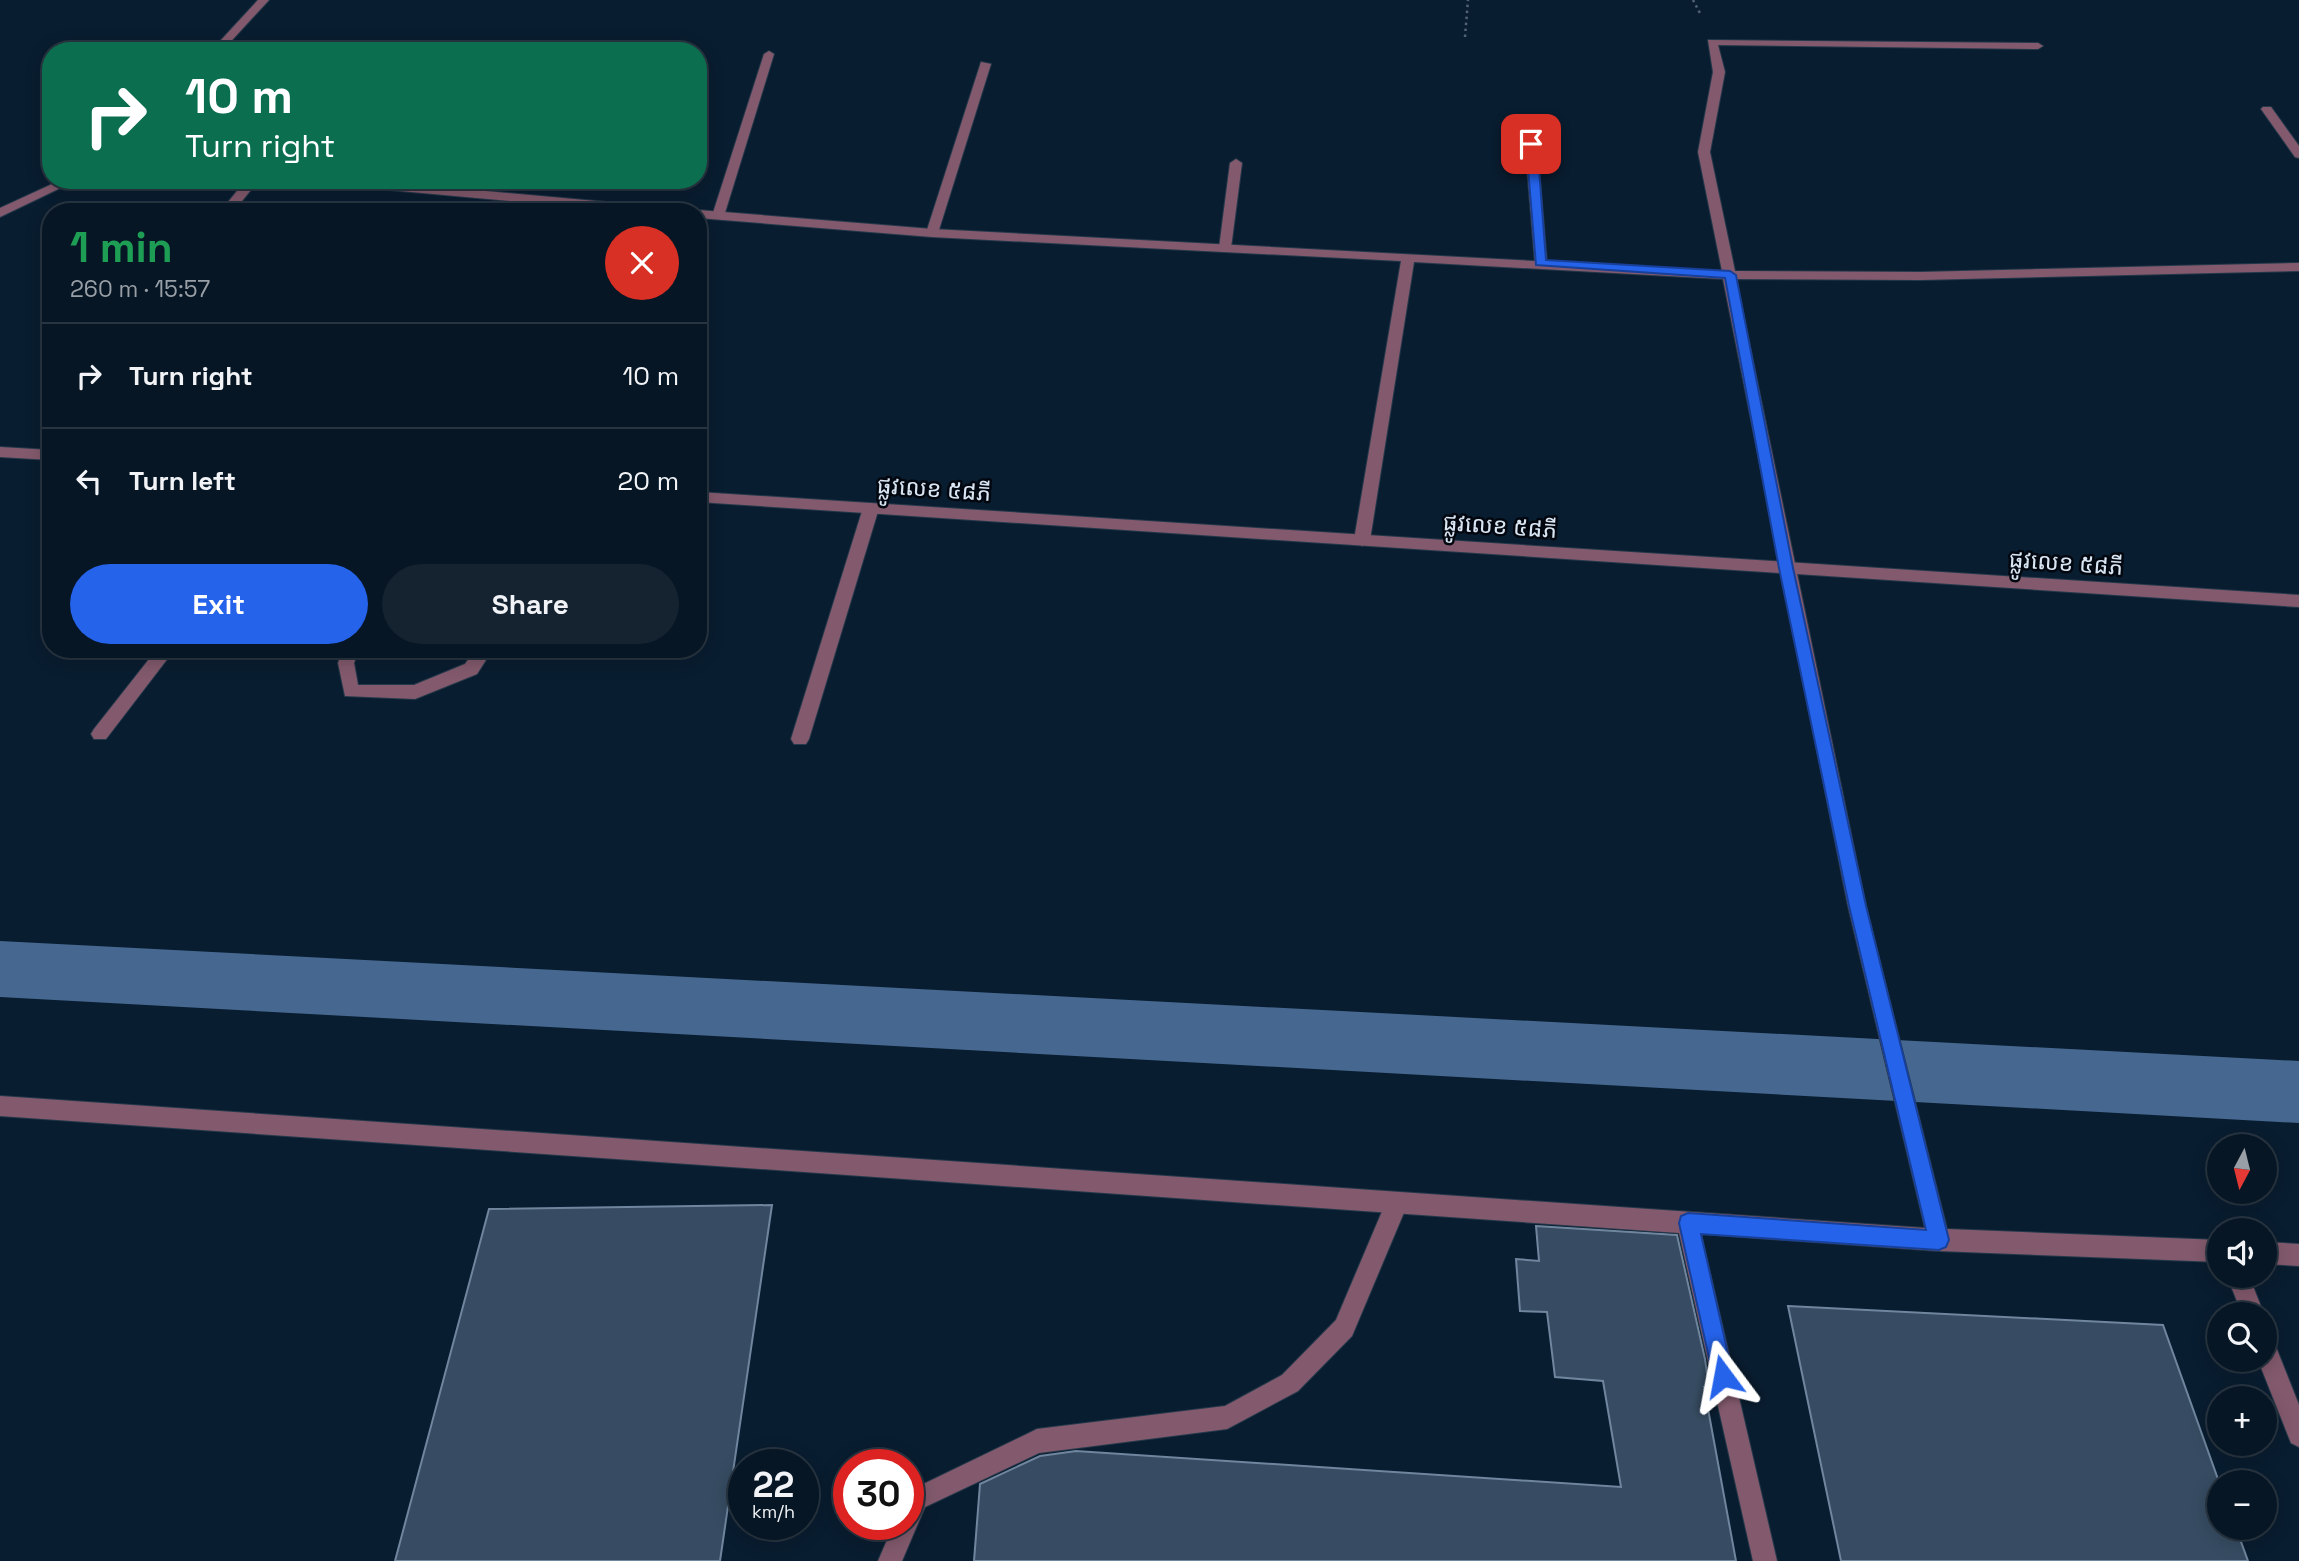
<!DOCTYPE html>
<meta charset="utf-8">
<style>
body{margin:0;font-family:"Space Grotesk","Noto Sans Khmer",sans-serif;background:#152331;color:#f1f3f6;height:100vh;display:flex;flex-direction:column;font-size:26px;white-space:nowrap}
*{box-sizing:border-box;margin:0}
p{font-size:23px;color:#989fa6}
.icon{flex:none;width:38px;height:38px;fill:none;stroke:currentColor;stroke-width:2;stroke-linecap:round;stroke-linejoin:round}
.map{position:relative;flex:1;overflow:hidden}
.panel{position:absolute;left:42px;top:203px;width:665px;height:455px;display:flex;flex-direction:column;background:#071624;border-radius:28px;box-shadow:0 4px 18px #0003,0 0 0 2px #283541}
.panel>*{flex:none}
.banner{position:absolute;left:42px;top:42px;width:665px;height:147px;border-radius:28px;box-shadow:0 4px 18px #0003,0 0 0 2px #283541;background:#0b6e4f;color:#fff;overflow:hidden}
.needle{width:46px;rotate:187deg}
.buttons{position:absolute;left:2207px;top:1134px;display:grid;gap:14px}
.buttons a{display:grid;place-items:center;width:70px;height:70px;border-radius:50%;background:#071624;box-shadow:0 4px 18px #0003,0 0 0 2px #283541;font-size:35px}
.speed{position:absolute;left:728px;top:1449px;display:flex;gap:14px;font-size:35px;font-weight:700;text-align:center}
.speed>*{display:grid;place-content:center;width:91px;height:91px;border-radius:50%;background:#071624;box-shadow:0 4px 18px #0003,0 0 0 2px #283541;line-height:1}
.speed small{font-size:18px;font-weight:400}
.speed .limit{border:10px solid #d22;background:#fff;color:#111}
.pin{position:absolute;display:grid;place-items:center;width:60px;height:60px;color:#fff;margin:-30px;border-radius:14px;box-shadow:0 4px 10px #0006}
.me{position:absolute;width:77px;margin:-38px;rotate:347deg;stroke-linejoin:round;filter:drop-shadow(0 0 5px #0008)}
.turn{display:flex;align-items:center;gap:24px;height:147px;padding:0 28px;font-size:32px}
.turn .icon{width:91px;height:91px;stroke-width:2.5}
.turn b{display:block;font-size:49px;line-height:60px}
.round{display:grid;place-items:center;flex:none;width:74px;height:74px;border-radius:37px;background:#152331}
.overview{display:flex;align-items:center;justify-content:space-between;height:119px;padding:0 28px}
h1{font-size:42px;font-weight:700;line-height:52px;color:#1e9e55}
.cta{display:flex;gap:14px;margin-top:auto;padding:14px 28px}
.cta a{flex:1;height:80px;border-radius:42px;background:#2563eb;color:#fff;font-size:28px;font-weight:700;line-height:80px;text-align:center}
.cta a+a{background:#152331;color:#f1f3f6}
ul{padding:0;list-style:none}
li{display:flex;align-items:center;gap:21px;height:105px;padding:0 28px;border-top:2px solid #283541}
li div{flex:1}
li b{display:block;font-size:26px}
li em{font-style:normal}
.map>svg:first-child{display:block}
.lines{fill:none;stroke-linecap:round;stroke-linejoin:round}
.canal{fill:#466890;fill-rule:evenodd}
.building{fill:#374c62;stroke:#6f869e;stroke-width:2}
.service-casing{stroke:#26394b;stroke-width:2}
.minor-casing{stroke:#26394b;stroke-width:2}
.tertiary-casing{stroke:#26394b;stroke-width:2}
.path{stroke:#526374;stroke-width:2.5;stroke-dasharray:2.5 3.5;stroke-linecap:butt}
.service{fill:#835a6d;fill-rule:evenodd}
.minor{fill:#835a6d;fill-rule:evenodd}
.tertiary{fill:#835a6d;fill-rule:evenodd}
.route{fill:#2563eb;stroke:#184099;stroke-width:2}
.labels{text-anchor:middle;stroke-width:5;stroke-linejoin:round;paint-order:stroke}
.street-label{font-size:23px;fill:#d9e5f3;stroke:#02070f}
</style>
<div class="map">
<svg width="2299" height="1561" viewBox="0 0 2299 1561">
<rect width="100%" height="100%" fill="#091d30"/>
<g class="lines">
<path class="canal" d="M 0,941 L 2299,1061 L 2299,1123 L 0,997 Z"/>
</g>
<path class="building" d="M 772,1205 L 720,1561 L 395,1561 L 489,1209 Z
M 1536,1226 L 1677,1235 L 1705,1359 L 1709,1388 L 1704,1387 L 1736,1561 L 974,1561 L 980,1484 L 1040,1456 L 1076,1451 L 1621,1487 L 1603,1381 L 1555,1377 L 1547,1312 L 1520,1311 L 1516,1259 L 1539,1261 Z
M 1788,1306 L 2163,1325 L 2219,1482 L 2219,1528 L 2236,1528 L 2248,1561 L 1841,1561 Z"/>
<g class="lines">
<defs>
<path id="service" d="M 769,51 L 774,54 L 724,216 L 714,219 L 712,216 L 764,54 Z
M 981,62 L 991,64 L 938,233 L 928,236 L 926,233 Z
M 2263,107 L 2271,107 L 2299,146 L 2299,158 L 2295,157 L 2261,109 Z
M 1529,117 L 1535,120 L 1547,263 L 1541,267 L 1535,263 L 1523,120 Z
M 1236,159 L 1242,163 L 1231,248 L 1225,252 L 1219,248 L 1230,163 Z
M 246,180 L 259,180 L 233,212 L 220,212 Z
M 157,649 L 175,649 L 106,739 L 94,739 L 91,734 L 94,729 Z
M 343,649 L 359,649 L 354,663 L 358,685 L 414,685 L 465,664 L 476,649 L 493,649 L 477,674 L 415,699 L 345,696 L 338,663 Z
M 1397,1192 L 1405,1195 L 1408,1203 L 1352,1336 L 1298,1391 L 1227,1429 L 1039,1453 L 925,1507 L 902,1561 L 878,1561 L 894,1524 L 908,1524 L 909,1491 L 1029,1433 L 1037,1429 L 1225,1406 L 1282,1375 L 1336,1320 L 1389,1195 Z"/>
<path id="minor" d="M 258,0 L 269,0 L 222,51 L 211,51 Z
M 1708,40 L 2038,43 L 2043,46 L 2038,49 L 1718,45 L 1725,72 L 1710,152 L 1735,271 L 1921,272 L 2299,263 L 2299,271 L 1921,280 L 1736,279 L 1866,906 L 1947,1229 L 2219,1240 L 2219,1262 L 1939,1251 L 1701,1234 L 1777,1561 L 1753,1561 L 1679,1233 L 0,1116 L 0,1096 L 1925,1228 L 1848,906 L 1723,279 L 1414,262 L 1370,540 L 1362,546 L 1354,540 L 1401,261 L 932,237 L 698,218 L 698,212 L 693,212 L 698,210 L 932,229 L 1722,271 L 1698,152 L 1713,72 Z
M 61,180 L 77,180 L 0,217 L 0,208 Z
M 317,180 L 365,180 L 673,208 L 679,212 L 630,212 L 323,184 Z
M 871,503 L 879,508 L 809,739 L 806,744 L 794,744 L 791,739 L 863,508 Z
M 2264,1242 L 2299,1244 L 2299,1266 L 2264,1264 Z
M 2227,1276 L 2249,1276 L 2264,1314 L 2242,1314 Z
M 2264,1334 L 2272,1337 L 2299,1405 L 2299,1447 L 2291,1443 L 2258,1360 L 2264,1360 Z"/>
<path id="tertiary" d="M 0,447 L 51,450 L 51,460 L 0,457 Z
M 698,492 L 2299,595 L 2299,607 L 698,502 Z"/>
</defs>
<use href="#service" class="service-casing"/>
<use href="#minor" class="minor-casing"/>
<use href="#tertiary" class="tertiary-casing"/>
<path class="path" d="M 1693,0 L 1701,15
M 1465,37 L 1468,0"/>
<use href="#service" class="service"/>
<use href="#minor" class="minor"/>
<use href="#tertiary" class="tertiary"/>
</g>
<path class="route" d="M 1531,141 L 1537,144 L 1546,260 L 1730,271 L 1736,275 L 1793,568 L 1866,906 L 1949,1240 L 1946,1247 L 1939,1250 L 1701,1234 L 1733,1376 L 1730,1383 L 1723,1386 L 1716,1383 L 1713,1376 L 1679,1223 L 1681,1216 L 1688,1213 L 1926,1230 L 1849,906 L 1779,568 L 1725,278 L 1536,265 L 1526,144 Z"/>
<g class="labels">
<g class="street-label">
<text transform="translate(934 489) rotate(4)" y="8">ផ្លូវលេខ ៥៨ភី</text>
<text transform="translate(1500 526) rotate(4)" y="8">ផ្លូវលេខ ៥៨ភី</text>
<text transform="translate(2066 563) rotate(4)" y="8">ផ្លូវលេខ ៥៨ភី</text>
</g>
</g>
</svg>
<div class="buttons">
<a><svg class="needle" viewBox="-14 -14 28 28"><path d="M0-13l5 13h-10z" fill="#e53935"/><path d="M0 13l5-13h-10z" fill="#989fa6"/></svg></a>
<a><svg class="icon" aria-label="sound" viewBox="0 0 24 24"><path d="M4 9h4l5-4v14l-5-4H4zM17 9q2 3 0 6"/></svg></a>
<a><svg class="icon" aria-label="search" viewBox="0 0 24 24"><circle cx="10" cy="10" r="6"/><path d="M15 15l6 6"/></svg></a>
<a>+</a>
<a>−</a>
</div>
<div class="speed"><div>22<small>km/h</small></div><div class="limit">30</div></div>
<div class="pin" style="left:1531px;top:144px;background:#d93025"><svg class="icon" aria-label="arrive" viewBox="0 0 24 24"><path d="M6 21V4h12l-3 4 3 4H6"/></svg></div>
<svg class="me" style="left:1723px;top:1376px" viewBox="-20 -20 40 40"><path d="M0-17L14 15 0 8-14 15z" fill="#2563eb" stroke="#fff" stroke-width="4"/></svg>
<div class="banner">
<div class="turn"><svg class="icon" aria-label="right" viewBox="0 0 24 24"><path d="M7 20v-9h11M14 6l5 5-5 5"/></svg><div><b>10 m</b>Turn right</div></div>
</div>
<section class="panel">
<div class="overview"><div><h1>1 min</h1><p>260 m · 15:57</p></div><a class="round" style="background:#d93025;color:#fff"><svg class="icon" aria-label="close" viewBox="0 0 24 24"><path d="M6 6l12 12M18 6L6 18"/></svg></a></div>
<ul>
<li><svg class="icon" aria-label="right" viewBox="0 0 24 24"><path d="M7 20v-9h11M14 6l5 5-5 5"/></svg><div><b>Turn right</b></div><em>10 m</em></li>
<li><svg class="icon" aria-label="left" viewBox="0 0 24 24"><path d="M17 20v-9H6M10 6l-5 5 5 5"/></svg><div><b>Turn left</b></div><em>20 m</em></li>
</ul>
<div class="cta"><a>Exit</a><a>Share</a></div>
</section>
</div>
